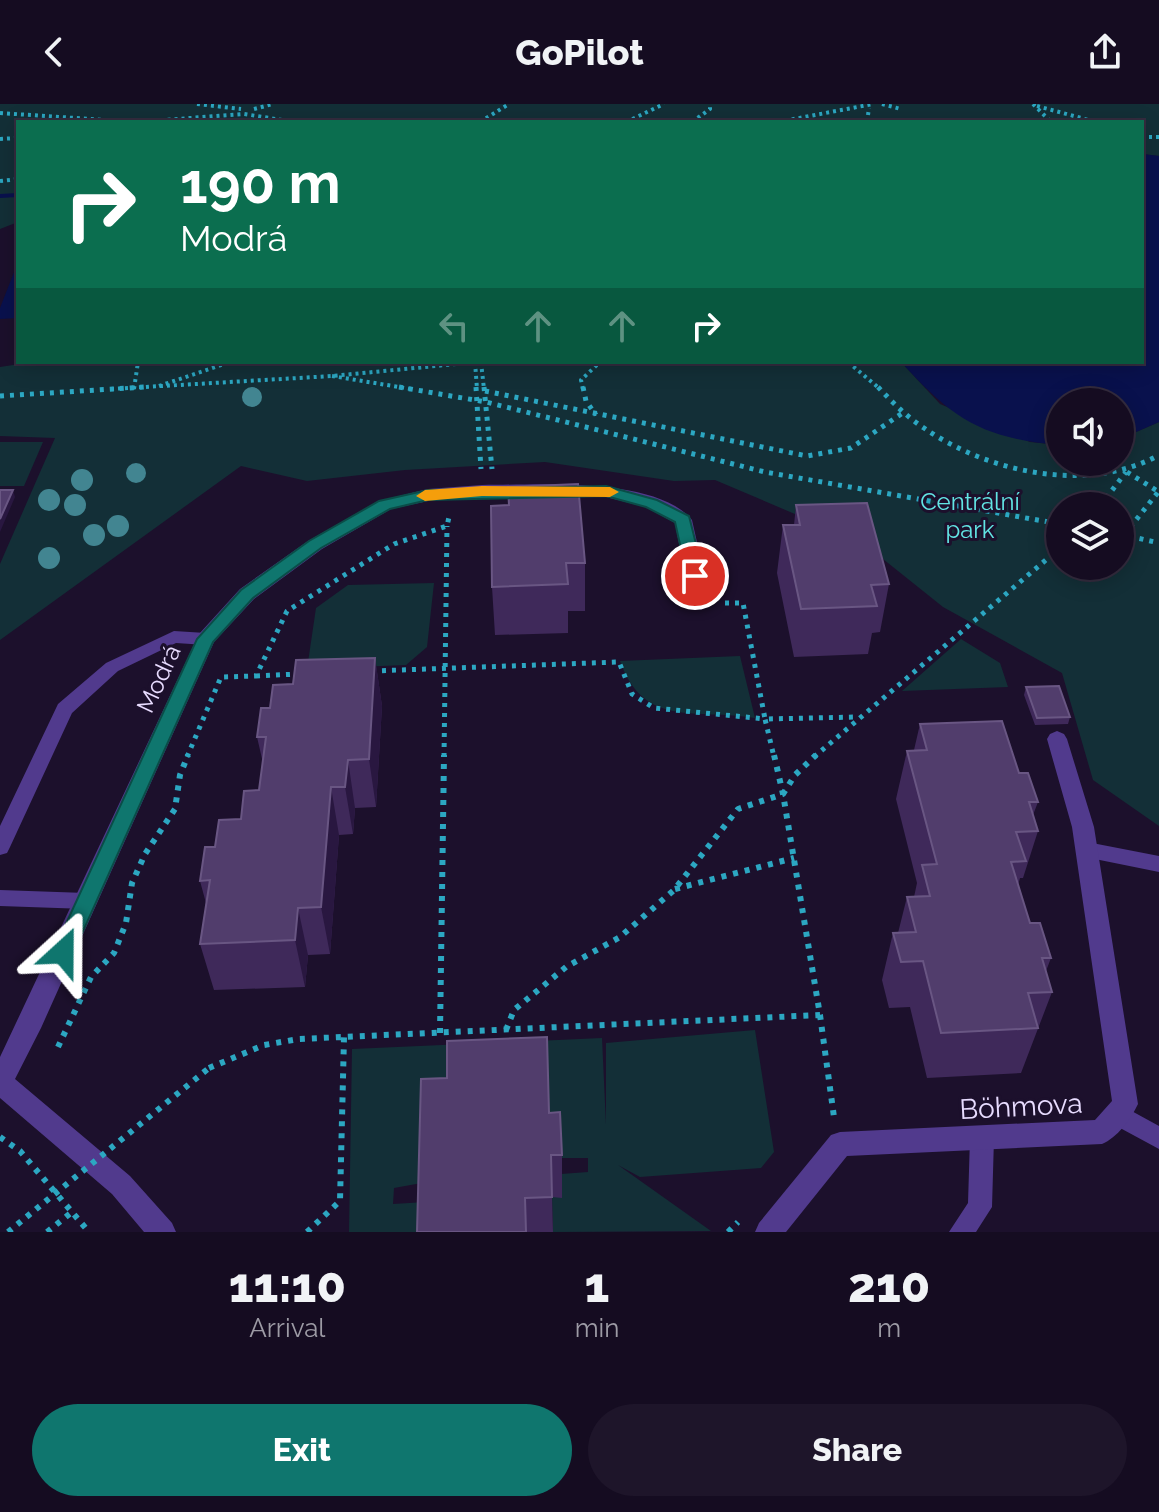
<!DOCTYPE html>
<meta charset="utf-8">
<style>
body{margin:0;font-family:Raleway,sans-serif;background:#1e152a;color:#f1f3f6;height:100vh;display:flex;flex-direction:column;font-size:30px;white-space:nowrap}
*{box-sizing:border-box;margin:0}
p{font-size:26px;color:#9d9ba5}
.icon{flex:none;width:44px;height:44px;fill:none;stroke:currentColor;stroke-width:2;stroke-linecap:round;stroke-linejoin:round}
.map{position:relative;height:1128px;overflow:hidden}
.details{display:flex;flex-direction:column;background:#150c21;flex:1}
.details>*{flex:none}
.guide{position:absolute;left:16px;top:16px;width:1128px;height:244px;border-radius:0px;box-shadow:0 4px 20px #0003,0 0 0 2px #342c3f;background:#0b6e4f;color:#fff;overflow:hidden}
.controls{position:absolute;left:1046px;top:284px;display:grid;gap:16px}
.controls a{display:grid;place-items:center;width:88px;height:88px;border-radius:50%;background:#150c21;box-shadow:0 4px 20px #0003,0 0 0 2px #342c3f;font-size:40px}
.pin{position:absolute;display:grid;place-items:center;width:68px;height:68px;color:#fff;margin:-34px;border:4px solid #fff;border-radius:50%;box-shadow:0 2px 8px #0007}
.me{position:absolute;width:88px;margin:-44px;rotate:24deg;stroke-linejoin:round;filter:drop-shadow(0 0 6px #0008)}
.turn{display:flex;align-items:center;gap:28px;height:168px;padding:0 32px;font-size:36px}
.turn .icon{width:104px;height:104px;stroke-width:2.5}
.turn b{display:block;font-size:56px;line-height:68px}
.lanes{display:flex;align-items:center;height:76px;padding:0 32px;background:#0003;justify-content:center;gap:40px;direction:ltr}
.lanes .off{opacity:.35}
.eta{display:flex;justify-content:space-evenly;align-items:center;height:136px;text-align:center}
.eta b{font-size:48px;font-weight:800;line-height:56px}
.primary-button{display:flex;gap:16px;margin-top:auto;padding:16px 32px}
.primary-button a{flex:1;height:92px;border-radius:48px;background:#0f766e;color:#fff;font-size:32px;font-weight:800;line-height:92px;text-align:center}
.primary-button a+a{background:#1e152a;color:#f1f3f6}
header{display:flex;justify-content:space-between;align-items:center;height:104px;padding:0 32px;background:#150c21;font-size:36px;font-weight:800}
.map>svg:first-child{display:block}
.green{fill:#132f37;fill-rule:evenodd}
.water{fill:#09114d}
.lines{fill:none;stroke-linecap:round;stroke-linejoin:round}
.stream{fill:#09114d;fill-rule:evenodd}
.path-far2{stroke:#2ca7c2;stroke-width:4;stroke-dasharray:3 4;stroke-linecap:butt}
.path-far1{stroke:#2ca7c2;stroke-width:5;stroke-dasharray:4 6;stroke-linecap:butt}
.path{stroke:#2ca7c2;stroke-width:6;stroke-dasharray:5 7;stroke-linecap:butt}
.lane{fill:#513a8d;fill-rule:evenodd}
.street{fill:#513a8d;fill-rule:evenodd}
.path-bridge{stroke:#2ca7c2;stroke-width:6;stroke-dasharray:5 7;stroke-linecap:butt}
.tree{fill:#428591}
.wall{fill:#3f295a}
.shaded-wall{fill:#291740}
.building{fill:#513d6c;stroke:#695683;stroke-width:2}
.route{fill:#0f766e;stroke:#0a4d48;stroke-width:2}
.slow{fill:#f59e0b}
.labels{text-anchor:middle;stroke-width:6;stroke-linejoin:round;paint-order:stroke}
.park-label{font-size:24px;fill:#62e5e4;stroke:#1c102c}
.street-label{font-size:24px;fill:#e8dcff;stroke:#1c102c}
.near-street-label{font-size:28px;fill:#e8dcff;stroke:#1c102c}
</style>
<header><svg class="icon" aria-label="back" viewBox="0 0 24 24"><path d="M15 5l-7 7 7 7"/></svg>GoPilot<svg class="icon" aria-label="share" viewBox="0 0 24 24"><path d="M12 15V3M7 8l5-5 5 5M5 13v7h14v-7"/></svg></header>
<div class="map">
<svg width="1159" height="1128" viewBox="0 0 1159 1128">
<rect width="100%" height="100%" fill="#1c102c"/>
<path class="green" d="M 0,0 L 1159,0 L 1159,52 L 1142,50 L 1142,18 L 18,18 L 18,118 L 0,125 Z
M 33,258 L 901,258 L 940,300 L 1030,338 L 1060,341 L 1060,358 L 1120,358 L 1120,335 L 1159,318 L 1159,722 L 1093,676 L 1062,569 L 943,503 L 863,439 L 715,376 L 674,377 L 545,358 L 405,366 L 307,377 L 241,362 L 0,536 L 0,460 L 55,334 L 0,332 L 0,263 ZM 1060,402 L 1120,402 L 1120,462 L 1060,462 Z
M 0,338 L 43,338 L 24,382 L 0,382 Z
M 434,479 L 427,543 L 406,561 L 307,565 L 316,504 L 348,481 Z
M 961,535 L 1000,559 L 1008,583 L 902,587 Z
M 740,552 L 755,614 C 696,604 644,625 620,557 Z
M 755,926 L 774,1048 L 761,1064 L 640,1073 L 618,1061 L 711,1127 L 553,1128 L 552,1093 L 561,1070 L 588,1068 L 588,1054 L 560,1054 L 394,1084 L 393,1100 L 426,1098 L 425,1128 L 349,1128 L 352,945 L 602,934 L 606,1021 L 606,939 Z"/>
<path class="water" d="M 1142,50 L 1159,52 L 1159,318 L 1120,335 L 1120,298 L 1060,298 L 1060,341 C 981,334 953,315 901,258 L 1142,258 Z
M 18,158 L 18,214 L 0,215 L 0,204 Z"/>
<g class="lines">
<path class="stream" d="M 18,89 L 18,93 L 0,94 L 0,90 Z"/>
<path class="path-far2" d="M 197,0 L 241,5
M 882,0 L 901,5
M 1033,0 L 1051,18
M 1037,2 L 1096,18
M 254,5 L 273,0
M 0,9 L 136,18 L 244,10 L 295,18
M 480,18 L 509,0
M 626,18 L 664,0
M 692,18 L 710,5 L 710,0
M 778,18 L 873,0
M 867,18 L 869,4
M 1142,33 L 1159,33
M 0,35 L 18,34
M 0,77 L 18,75
M 475,258 L 477,285
M 481,258 L 484,285
M 848,258 L 880,285
M 332,272 L 411,285
M 159,282 L 230,258
M 111,285 L 332,272 L 477,258
M 134,285 L 138,258
M 583,285 L 581,276 L 600,258"/>
<path class="path-far1" d="M 399,283 L 486,298 L 765,368 L 1060,420
M 476,283 L 481,365
M 484,283 L 492,365
M 583,283 L 586,297 L 596,311
M 878,283 C 892,298 907,313 924,324 C 989,369 1088,390 1159,351
M 485,287 L 807,352 L 851,344 L 904,308
M 0,292 L 144,283
M 1127,368 L 1159,388
M 1100,402 L 1126,368
M 1120,430 L 1159,439
M 1124,431 L 1159,387
M 725,499 L 743,499 L 765,615 L 858,613
M 372,567 L 619,558 L 632,590 L 654,604 L 765,615 L 774,653
M 256,572 L 298,570
M 187,653 L 221,573 L 256,572 L 287,507 L 394,440 L 447,422 L 449,413
M 444,653 L 447,422
M 814,653 L 1060,444"/>
<path class="path" d="M 675,785 L 794,754
M 820,911 L 834,1013
M 506,926 L 514,906 L 566,863 L 620,833 L 674,786 L 738,705 L 783,690 L 774,651
M 440,929 L 444,651
M 58,943 L 91,873 L 114,849 L 126,819 L 132,779 L 145,750 L 175,705 L 180,671 L 188,651
M 209,964 L 264,941 L 299,935 L 820,911 L 783,690 L 795,671 L 816,651
M 0,1033 L 20,1047 L 89,1128
M 47,1128 L 72,1108
M 307,1128 L 340,1097 L 344,933
M 728,1128 L 738,1118"/>
<path class="lane" d="M 174,527 L 206,529 L 215,535 L 206,541 L 176,539 L 118,567 L 72,609 L 10,743 L 7,749 L 0,751 L 0,722 L 58,600 L 106,559 Z
M 1087,738 L 1159,752 L 1159,768 L 1080,752 L 1077,746 L 1080,740 Z
M 0,786 L 86,789 L 93,791 L 96,797 L 93,803 L 86,805 L 0,802 Z
M 1117,999 L 1159,1022 L 1159,1045 L 1109,1018 L 1105,1010 L 1109,1002 Z
M 982,1023 L 990,1026 L 994,1034 L 992,1103 L 976,1128 L 949,1128 L 968,1099 L 970,1034 L 974,1026 Z"/>
<path class="street" d="M 482,381 C 535,381 656,372 692,416 L 711,500 L 701,506 L 691,500 L 675,419 L 646,403 L 606,393 L 482,393 L 428,397 L 391,405 L 322,445 L 254,495 L 214,538 L 41,924 L 15,975 L 130,1072 L 172,1119 L 176,1128 L 144,1128 L 112,1090 L 0,994 L 0,953 L 199,530 L 240,485 L 308,437 L 379,397 L 428,385 Z
M 1057,627 L 1064,630 L 1067,635 L 1094,723 L 1138,1000 C 1131,1015 1117,1034 1102,1040 L 847,1052 L 786,1128 L 755,1128 L 759,1119 L 831,1031 L 840,1028 L 1095,1016 L 1112,997 L 1072,723 L 1047,635 L 1050,630 Z"/>
<path class="path-bridge" d="M 8,1128 L 209,964"/>
</g>
<g class="tree">
<circle cx="252" cy="293" r="10"/>
<circle cx="136" cy="369" r="10"/>
<circle cx="82" cy="376" r="11"/>
<circle cx="49" cy="396" r="11"/>
<circle cx="75" cy="401" r="11"/>
<circle cx="118" cy="422" r="11"/>
<circle cx="94" cy="431" r="11"/>
<circle cx="49" cy="454" r="11"/>
</g>
<path class="wall" d="M 796,401 L 889,480 L 880,528 L 872,529 L 868,550 L 794,553 L 777,469 L 783,421 L 794,421 Z
M 491,402 L 585,459 L 585,507 L 568,507 L 568,529 L 495,531 L 492,483 Z
M 375,554 L 382,602 L 376,703 L 355,704 L 353,730 L 339,731 L 330,850 L 308,851 L 305,883 L 214,886 L 200,840 L 206,799 L 200,777 L 215,743 L 241,715 L 259,686 L 263,659 L 257,633 L 270,604 L 293,580 Z
M 1026,583 L 1070,613 L 1068,620 L 1035,621 L 1024,591 Z
M 920,620 L 1019,669 L 1038,698 L 1033,711 L 1038,727 L 1023,774 L 1020,774 L 1018,781 L 1030,819 L 1051,854 L 1046,867 L 1052,888 L 1021,969 L 927,974 L 910,903 L 889,904 L 882,876 L 893,829 L 898,829 L 907,793 L 914,793 L 917,779 L 896,695 L 907,647 L 914,646 Z
M 549,1009 L 562,1051 L 562,1094 L 552,1093 L 553,1128 L 417,1128 Z"/>
<path class="shaded-wall" d="M 13,386 L 15,393 L 0,428 L 0,415 Z
M 375,554 L 382,602 L 376,703 L 369,655 Z
M 348,656 L 355,704 L 353,730 L 345,683 Z
M 331,683 L 339,731 L 330,850 L 321,803 Z
M 298,804 L 308,851 L 305,883 L 295,836 Z"/>
<path class="building" d="M 578,380 L 585,459 L 566,459 L 568,480 L 492,483 L 491,402 L 509,401 L 508,383 Z
M 0,386 L 13,386 L 0,415 Z
M 867,399 L 889,480 L 871,481 L 877,502 L 801,505 L 783,421 L 800,421 L 796,401 Z
M 375,554 L 369,655 L 348,656 L 345,683 L 331,683 L 321,803 L 298,804 L 295,836 L 200,840 L 210,776 L 200,777 L 205,743 L 215,743 L 219,716 L 241,715 L 244,687 L 259,686 L 266,633 L 257,633 L 261,604 L 270,604 L 273,581 L 293,580 L 296,556 Z
M 1059,582 L 1070,613 L 1037,614 L 1026,583 Z
M 1002,617 L 1019,669 L 1028,669 L 1038,698 L 1029,698 L 1038,727 L 1016,728 L 1026,757 L 1011,758 L 1030,819 L 1040,819 L 1051,854 L 1042,854 L 1052,888 L 1028,889 L 1038,924 L 941,929 L 923,857 L 901,858 L 893,829 L 916,828 L 907,793 L 930,792 L 922,761 L 937,760 L 907,647 L 927,646 L 920,620 Z
M 547,933 L 549,1009 L 560,1008 L 562,1051 L 551,1051 L 552,1093 L 525,1094 L 526,1128 L 417,1128 L 421,975 L 447,974 L 447,937 Z"/>
<path class="route" d="M 606,382 L 657,396 L 689,412 L 704,472 L 701,476 L 695,477 L 687,472 L 675,418 L 646,403 L 606,392 L 428,396 L 390,405 L 321,444 L 253,494 L 213,538 L 71,854 L 56,854 L 53,848 L 197,535 L 241,486 L 309,437 L 379,397 L 428,386 Z"/>
<path class="slow" d="M 482,382 L 610,383 L 619,388 L 610,393 L 482,392 L 425,397 L 416,392 L 425,386 Z"/>
<g class="labels">
<g class="park-label">
<text x="970" y="406">Centrální<tspan x="970" dy="28">park</tspan></text>
</g>
<g class="street-label">
<text transform="translate(159 575) rotate(-65)" y="8">Modrá</text>
</g>
<g class="near-street-label">
<text transform="translate(1021 1002) rotate(-3)" y="10">Böhmova</text>
</g>
</g>
</svg>
<div class="controls">
<a><svg class="icon" aria-label="sound" viewBox="0 0 24 24"><path d="M4 9h4l5-4v14l-5-4H4zM17 9q2 3 0 6"/></svg></a>
<a><svg class="icon" aria-label="layers" viewBox="0 0 24 24"><path d="M12 4l9 5-9 5-9-5zM3 14l9 5 9-5"/></svg></a>
</div>
<div class="pin" style="left:695px;top:472px;background:#d93025"><svg class="icon" aria-label="arrive" viewBox="0 0 24 24"><path d="M6 21V4h12l-3 4 3 4H6"/></svg></div>
<svg class="me" style="left:63px;top:848px" viewBox="-20 -20 40 40"><path d="M0-17L14 15 0 8-14 15z" fill="#0f766e" stroke="#fff" stroke-width="4"/></svg>
<div class="guide">
<div class="turn"><svg class="icon" aria-label="right" viewBox="0 0 24 24"><path d="M7 20v-9h11M14 6l5 5-5 5"/></svg><div><b>190 m</b>Modrá</div></div>
<div class="lanes"><svg class="icon off" aria-label="left" viewBox="0 0 24 24"><path d="M17 20v-9H6M10 6l-5 5 5 5"/></svg><svg class="icon off" aria-label="ahead" viewBox="0 0 24 24"><path d="M12 20V5M6 11l6-6 6 6"/></svg><svg class="icon off" aria-label="ahead" viewBox="0 0 24 24"><path d="M12 20V5M6 11l6-6 6 6"/></svg><svg class="icon" aria-label="right" viewBox="0 0 24 24"><path d="M7 20v-9h11M14 6l5 5-5 5"/></svg></div>
</div>
</div>
<section class="details">
<div class="eta">
<div><b>11:10</b><p>Arrival</p></div>
<div><b>1</b><p>min</p></div>
<div><b>210</b><p>m</p></div>
</div>
<div class="primary-button"><a>Exit</a><a>Share</a></div>
</section>
